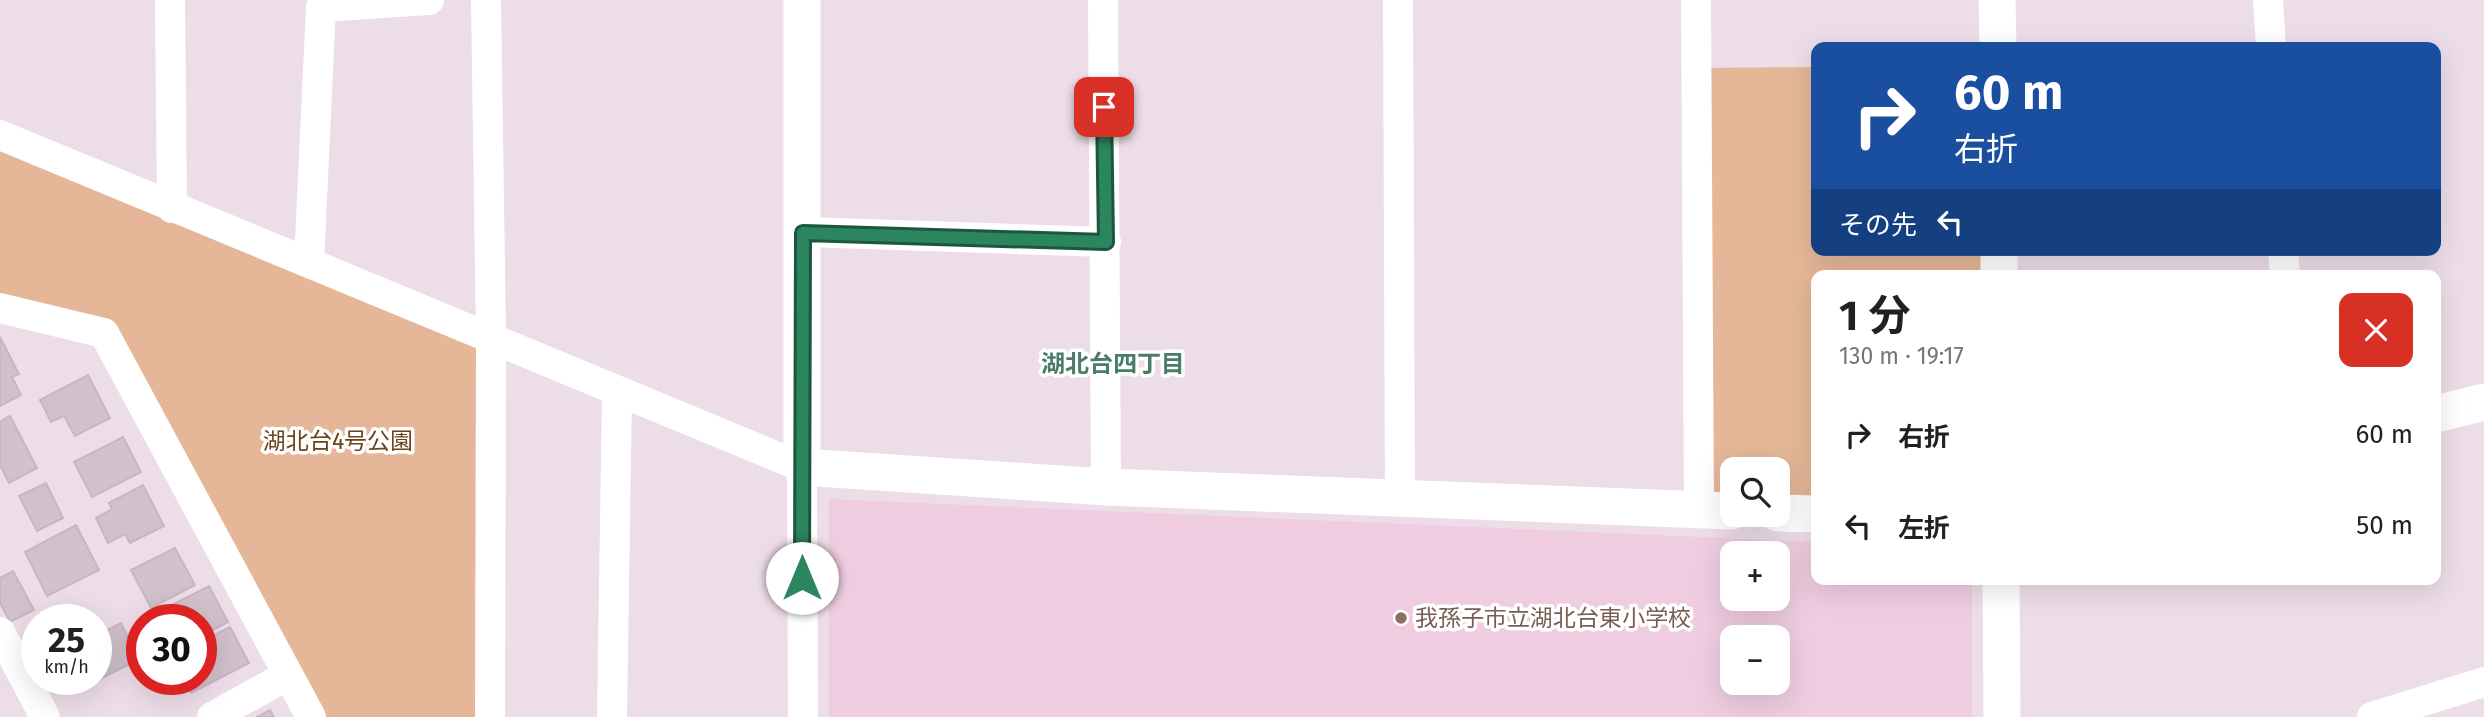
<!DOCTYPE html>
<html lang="ja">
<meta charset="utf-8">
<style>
body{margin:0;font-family:"Fira Sans","Noto Sans JP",sans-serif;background:#f6f6f6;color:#202124;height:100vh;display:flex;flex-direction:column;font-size:26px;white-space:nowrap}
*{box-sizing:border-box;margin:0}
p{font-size:23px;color:#757577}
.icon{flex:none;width:38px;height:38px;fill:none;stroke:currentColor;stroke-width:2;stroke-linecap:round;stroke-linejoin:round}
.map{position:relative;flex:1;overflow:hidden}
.panel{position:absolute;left:1811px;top:270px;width:630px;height:315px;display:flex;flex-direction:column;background:#fff;border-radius:14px;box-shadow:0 7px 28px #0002}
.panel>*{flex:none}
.banner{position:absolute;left:1811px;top:42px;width:630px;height:214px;border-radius:14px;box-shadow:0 7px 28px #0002;background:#1a4fa0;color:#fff;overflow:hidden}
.controls{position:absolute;left:1720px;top:457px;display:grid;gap:14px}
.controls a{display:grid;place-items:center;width:70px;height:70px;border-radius:14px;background:#fff;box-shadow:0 7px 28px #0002;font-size:35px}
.speed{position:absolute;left:21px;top:604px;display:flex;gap:14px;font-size:35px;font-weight:700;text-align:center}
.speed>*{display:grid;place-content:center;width:91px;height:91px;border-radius:50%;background:#fff;box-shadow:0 7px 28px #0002;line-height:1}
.speed small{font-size:18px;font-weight:400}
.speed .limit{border:10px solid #d22;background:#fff;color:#111}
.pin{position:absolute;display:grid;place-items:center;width:60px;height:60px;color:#fff;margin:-30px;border-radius:14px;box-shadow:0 4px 10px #0006}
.me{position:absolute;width:77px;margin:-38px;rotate:0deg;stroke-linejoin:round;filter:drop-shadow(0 0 5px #0008)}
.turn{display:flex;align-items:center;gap:24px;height:147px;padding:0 28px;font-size:32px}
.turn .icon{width:91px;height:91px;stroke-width:2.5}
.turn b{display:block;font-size:49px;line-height:60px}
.then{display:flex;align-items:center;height:66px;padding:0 28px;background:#0003;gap:14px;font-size:26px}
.round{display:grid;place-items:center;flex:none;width:74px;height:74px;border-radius:14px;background:#f6f6f6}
.head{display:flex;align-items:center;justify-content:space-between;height:119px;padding:0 28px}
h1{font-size:42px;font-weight:700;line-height:52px}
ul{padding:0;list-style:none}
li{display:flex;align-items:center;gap:21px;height:91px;padding:0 28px}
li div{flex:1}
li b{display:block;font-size:26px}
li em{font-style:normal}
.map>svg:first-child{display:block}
.education{fill:#efcce0;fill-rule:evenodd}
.green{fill:#e5b798}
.building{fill:#d0c1cb;stroke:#c9b6c2;stroke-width:2}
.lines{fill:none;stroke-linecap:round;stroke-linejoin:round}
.minor{stroke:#fff;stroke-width:30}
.tertiary{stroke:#fff;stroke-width:37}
.route-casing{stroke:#1c563e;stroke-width:18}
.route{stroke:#2b855f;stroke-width:12}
.education-dot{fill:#8d6e63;stroke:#fff;stroke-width:2.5}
.labels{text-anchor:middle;stroke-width:7;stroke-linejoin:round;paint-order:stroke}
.park-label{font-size:23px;fill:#6b4418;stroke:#fff}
.education-label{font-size:23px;fill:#785e54;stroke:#fff;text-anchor:start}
.neighbourhood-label{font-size:24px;font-weight:bold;fill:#4a7d67;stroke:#fff}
</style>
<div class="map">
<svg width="2484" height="717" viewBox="0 0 2484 717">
<rect width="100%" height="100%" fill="#eddde8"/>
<path class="education" d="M 829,499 L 1816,542 L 1816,579 L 1972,579 L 1972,717 L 829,717 ZM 1732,553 L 1778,553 L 1778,598 L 1732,598 ZM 1732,637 L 1778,637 L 1778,682 L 1732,682 Z"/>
<path class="green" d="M 1816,67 L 1816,250 L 1999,250 L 1999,275 L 1816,275 L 1816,514 L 1778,513 L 1778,469 L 1732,469 L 1732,511 L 1699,510 L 1696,68 Z
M 0,135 L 491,337 L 490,717 L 311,717 L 104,333 L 0,308 Z"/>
<path class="building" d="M 0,337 L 19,374 L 12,377 L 21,395 L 0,406 Z
M 88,375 L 110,418 L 75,436 L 64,416 L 51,422 L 40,400 Z
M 10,416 L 37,468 L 9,483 L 0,465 L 0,422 Z
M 123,437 L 141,472 L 92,497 L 74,462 Z
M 46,483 L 63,518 L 37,531 L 19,496 Z
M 143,485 L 164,526 L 130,543 L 125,534 L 108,543 L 96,518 L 112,509 L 109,503 Z
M 76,525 L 99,570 L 47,596 L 25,552 Z
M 175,548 L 195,585 L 151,608 L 131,570 Z
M 13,571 L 34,610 L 10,622 L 0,603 L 0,578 Z
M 209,586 L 228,622 L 201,636 L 201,620 L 162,620 L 158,612 Z
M 121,623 L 139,659 L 87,686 L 84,679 L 96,679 L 96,636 Z
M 230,627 L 249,663 L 191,693 L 184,679 L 201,679 L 201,642 Z
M 270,710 L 274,717 L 257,717 Z"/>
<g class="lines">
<path class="minor" d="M 170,0 L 172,208
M 486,0 L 491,337 L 490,717
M 1103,0 L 1106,487
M 1398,0 L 1400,499
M 1696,0 L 1699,510
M 2268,0 L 2271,47
M 0,135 L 802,467 L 803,717
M 803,232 L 1106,242
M 2283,250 L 2285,275
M 309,263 L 321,7 L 429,0
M 0,308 L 104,333 L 311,717
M 0,632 L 45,717
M 212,717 L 288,675
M 612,717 L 617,392
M 2372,717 L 2484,682"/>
<path class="tertiary" d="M 802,0 L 802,467 L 1106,487 L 1732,511
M 1997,0 L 1998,47
M 1999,250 L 1999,275
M 2436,414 L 2484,402
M 1778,513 L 1816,514
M 2001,579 L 2002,717"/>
</g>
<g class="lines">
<defs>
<path id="route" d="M 802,578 L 803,233 L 1106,242 L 1104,107"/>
</defs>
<use href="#route" class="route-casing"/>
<use href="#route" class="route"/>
</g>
<circle class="education-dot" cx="1401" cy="618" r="7"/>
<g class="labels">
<g class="park-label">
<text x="338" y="449">湖北台4号公園</text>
</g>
<g class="education-label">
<text x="1415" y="626">我孫子市立湖北台東小学校</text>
</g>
<g class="neighbourhood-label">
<text x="1113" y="372">湖北台四丁目</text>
</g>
</g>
</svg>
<div class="controls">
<a><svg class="icon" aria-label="search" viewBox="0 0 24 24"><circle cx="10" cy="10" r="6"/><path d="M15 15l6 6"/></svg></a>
<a>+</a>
<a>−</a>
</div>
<div class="speed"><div>25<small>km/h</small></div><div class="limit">30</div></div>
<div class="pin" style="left:1104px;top:107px;background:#d93025"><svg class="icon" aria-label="arrive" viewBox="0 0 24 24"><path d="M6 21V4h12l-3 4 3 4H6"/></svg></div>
<svg class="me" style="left:802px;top:578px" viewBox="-20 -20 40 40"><circle r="19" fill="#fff"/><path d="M0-13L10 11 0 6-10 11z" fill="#2b855f"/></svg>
<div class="banner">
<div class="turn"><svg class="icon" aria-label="right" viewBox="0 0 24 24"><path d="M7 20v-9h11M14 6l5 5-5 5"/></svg><div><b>60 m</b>右折</div></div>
<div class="then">その先<svg class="icon" aria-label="left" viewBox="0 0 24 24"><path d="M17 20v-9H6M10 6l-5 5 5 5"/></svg></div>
</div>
<section class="panel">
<div class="head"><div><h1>1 分</h1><p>130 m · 19:17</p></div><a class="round" style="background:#d93025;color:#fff"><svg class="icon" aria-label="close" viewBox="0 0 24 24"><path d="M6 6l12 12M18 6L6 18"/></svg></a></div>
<ul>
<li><svg class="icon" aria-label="right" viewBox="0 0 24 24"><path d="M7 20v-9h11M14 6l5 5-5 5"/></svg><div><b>右折</b></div><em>60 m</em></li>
<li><svg class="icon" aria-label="left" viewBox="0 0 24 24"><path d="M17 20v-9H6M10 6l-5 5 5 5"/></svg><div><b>左折</b></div><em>50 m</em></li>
</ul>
</section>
</div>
